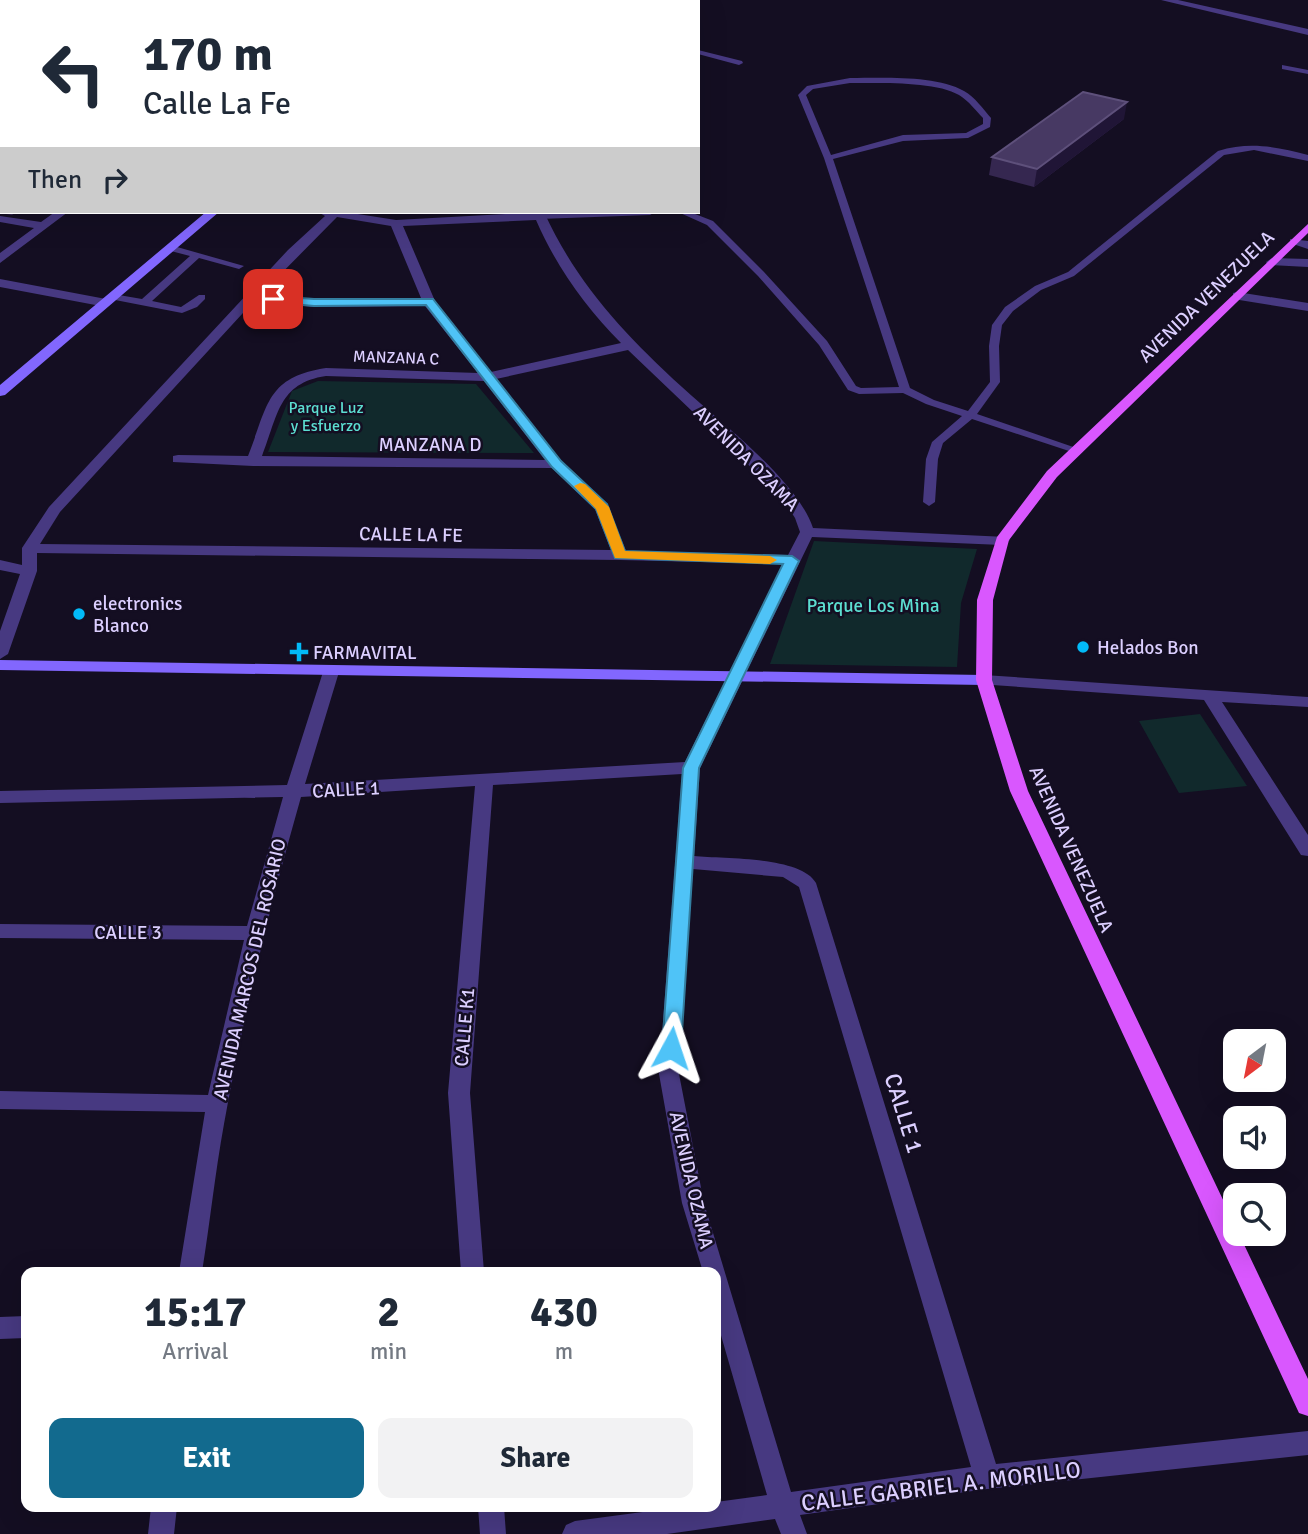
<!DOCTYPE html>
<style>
body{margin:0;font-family:Signika,sans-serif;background:#f2f2f3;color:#1f2937;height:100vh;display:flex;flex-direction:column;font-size:26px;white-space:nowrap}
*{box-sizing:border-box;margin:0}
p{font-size:23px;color:#747a83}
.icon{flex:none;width:38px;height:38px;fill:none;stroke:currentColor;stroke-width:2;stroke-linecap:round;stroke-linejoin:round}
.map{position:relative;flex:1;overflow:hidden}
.details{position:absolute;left:21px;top:1267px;width:700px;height:245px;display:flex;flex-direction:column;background:#fff;border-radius:14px;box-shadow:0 7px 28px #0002}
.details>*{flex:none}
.top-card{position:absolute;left:0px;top:0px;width:700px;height:214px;box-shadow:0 7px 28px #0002;background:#fff;color:#1f2937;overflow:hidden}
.needle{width:46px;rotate:212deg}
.controls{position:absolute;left:1223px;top:1029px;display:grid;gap:14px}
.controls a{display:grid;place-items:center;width:63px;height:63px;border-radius:14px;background:#fff;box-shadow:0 7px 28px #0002;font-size:35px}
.pin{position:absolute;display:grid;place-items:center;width:60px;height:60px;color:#fff;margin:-30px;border-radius:14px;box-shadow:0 4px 10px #0006}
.me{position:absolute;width:77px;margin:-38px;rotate:5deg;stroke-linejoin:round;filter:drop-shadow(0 0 5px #0008)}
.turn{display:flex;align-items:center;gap:24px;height:147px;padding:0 28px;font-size:32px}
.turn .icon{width:91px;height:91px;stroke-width:2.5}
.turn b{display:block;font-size:49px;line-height:60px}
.then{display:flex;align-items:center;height:66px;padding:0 28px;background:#0003;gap:14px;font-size:26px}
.eta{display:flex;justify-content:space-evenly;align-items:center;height:119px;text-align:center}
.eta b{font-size:42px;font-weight:700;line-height:49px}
.primary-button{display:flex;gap:14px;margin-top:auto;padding:14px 28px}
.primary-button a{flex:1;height:80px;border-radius:14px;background:#126a8e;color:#fff;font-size:28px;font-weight:700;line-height:80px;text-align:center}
.primary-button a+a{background:#f2f2f3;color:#1f2937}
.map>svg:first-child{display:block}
.green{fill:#11292c}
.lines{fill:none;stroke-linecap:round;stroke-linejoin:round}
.service{fill:#473981;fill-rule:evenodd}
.minor{fill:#473981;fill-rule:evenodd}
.secondary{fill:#8267fe;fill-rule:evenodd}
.primary{fill:#d957fe;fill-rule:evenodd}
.wall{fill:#352750}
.shaded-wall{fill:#201536}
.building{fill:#473963;stroke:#5e507b;stroke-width:2}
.route{fill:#4fc3f7;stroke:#337fa1;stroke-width:2}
.slow{fill:#f59e0b}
.poi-dot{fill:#02baf8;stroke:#140e22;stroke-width:2.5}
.labels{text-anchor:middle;stroke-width:5;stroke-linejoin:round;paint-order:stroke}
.far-street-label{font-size:16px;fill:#dccfff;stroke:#140e22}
.far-park-label{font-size:16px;fill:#5cded1;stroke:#140e22}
.street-label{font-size:19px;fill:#dccfff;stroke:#140e22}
.poi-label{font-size:19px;fill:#dccfff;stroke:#140e22;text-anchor:start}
.park-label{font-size:19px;fill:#5cded1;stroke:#140e22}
.near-street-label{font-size:23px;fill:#dccfff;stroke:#140e22}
</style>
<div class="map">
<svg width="1308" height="1534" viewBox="0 0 1308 1534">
<rect width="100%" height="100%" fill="#140e22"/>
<path class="green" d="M 318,381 L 476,384 L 534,453 L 268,452 L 292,391 Z
M 814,541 L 977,549 L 961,603 L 957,667 L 770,664 Z
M 1200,714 L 1247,786 L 1179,793 L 1139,721 Z"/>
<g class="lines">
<path class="service" d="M 524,0 L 534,0 L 535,2 L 526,2 Z
M 698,50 L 742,61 L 743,63 L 739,65 L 698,54 Z
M 1282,65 L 1308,70 L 1308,74 L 1282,69 Z
M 850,78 C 882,78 936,75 964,91 C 975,97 983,109 991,118 L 990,127 L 968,138 L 903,141 L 833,159 L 910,388 L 934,400 L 968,411 L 990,382 L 989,346 L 992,325 L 1005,307 L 1035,286 L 1068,272 L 1218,151 C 1250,141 1277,147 1308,155 L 1308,161 L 1254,150 L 1224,155 L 1074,276 L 1041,290 L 1013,311 L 1002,325 L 999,346 L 1000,382 L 977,414 L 1082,450 L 1076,453 L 1072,452 L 972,419 L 943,443 L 938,459 L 935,502 L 929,506 L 923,502 L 926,459 L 932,442 L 962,416 L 926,404 L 903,393 L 859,394 L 848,390 L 819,345 L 758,276 L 707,225 L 678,212 L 690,212 L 713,221 L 764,272 L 827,341 L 856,386 L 861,388 L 899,387 L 824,158 L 798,95 L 807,86 ZM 850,83 C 878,83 936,81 959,95 C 969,101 976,111 983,118 L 983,124 L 966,133 L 903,135 L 831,155 L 806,95 L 813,89 Z
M 581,212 L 655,212 L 650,215 L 539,219 L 534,216 L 539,213 Z
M 170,245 L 244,266 L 239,269 L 199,258 L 152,301 L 181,307 L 199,295 L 205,295 L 205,299 L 197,307 L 182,313 L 110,299 L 110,295 L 113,294 L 142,299 L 190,256 L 167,250 L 167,246 Z"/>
<path class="minor" d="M 17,0 L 27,0 L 27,2 L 18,2 Z
M 85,0 L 99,0 L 84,2 Z
M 139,0 L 151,0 L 152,2 L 141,2 Z
M 336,0 L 346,0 L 335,2 Z
M 1161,0 L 1178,0 L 1308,29 L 1308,35 Z
M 0,22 L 2,22 L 2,28 L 0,28 Z
M 0,56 L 2,57 L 2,63 L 0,62 Z
M 55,212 L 68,212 L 0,263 L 0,253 L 34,228 L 0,222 L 0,216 L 41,222 Z
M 318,212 L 345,212 L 396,220 L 544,212 C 577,284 624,334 682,387 C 721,423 797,480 813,528 L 1007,537 L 1010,540 L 1002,545 L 812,537 L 700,768 L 694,856 C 723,859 801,856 816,883 L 996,1464 L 1308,1431 L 1308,1455 L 987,1489 L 800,1515 L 807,1534 L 781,1534 L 775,1519 L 667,1534 L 562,1534 L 566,1525 L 575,1521 L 680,1507 L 716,1507 L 716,1502 L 767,1495 L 716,1318 L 716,1272 L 703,1272 L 682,1203 L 659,1074 L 682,774 L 493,785 L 470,1093 L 484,1272 L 461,1272 L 448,1093 L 475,786 L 301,797 C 270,905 244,1013 224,1124 C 215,1173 210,1223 202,1272 L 179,1272 L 205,1112 L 0,1109 L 0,1091 L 208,1095 L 244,940 L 0,938 L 0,924 L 247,926 L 283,797 L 0,803 L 0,791 L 287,785 L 323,672 L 331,667 L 339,672 L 305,784 L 685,762 L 783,564 L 620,560 L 37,553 L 37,571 L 8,654 L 0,659 L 0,631 L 20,574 L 0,570 L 0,560 L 22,565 L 22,548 L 49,507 L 288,250 L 325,216 ZM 337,217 L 391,226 L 421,298 L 314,299 L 261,294 ZM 536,220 C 556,266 585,307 621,343 L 491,372 L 435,301 L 403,226 ZM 254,301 L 314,307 L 425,306 L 478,373 L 326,368 C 266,377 268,406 248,456 L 178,455 L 173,456 L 173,462 L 253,466 L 552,468 L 595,509 L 611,550 L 40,544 L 60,512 ZM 628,350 L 781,496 L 795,518 L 800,532 L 788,555 L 626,551 L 607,504 L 561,461 L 496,379 ZM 326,376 L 484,381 L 545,460 L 262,456 C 278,416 278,383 326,376 ZM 693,869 L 783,877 L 799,887 L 971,1467 L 791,1492 L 704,1203 L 679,1074 Z
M 1290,239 L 1308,241 L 1308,249 L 1290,243 Z
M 1272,258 L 1308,259 L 1308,267 L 1268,265 L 1266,262 Z
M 0,279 L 106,299 L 112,303 L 106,307 L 0,287 Z
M 1237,292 L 1308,303 L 1308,311 L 1233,299 L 1233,293 Z
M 984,675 L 1308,697 L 1308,707 L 1222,702 L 1308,835 L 1308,856 L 1301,855 L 1204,700 L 978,684 L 976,680 Z
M 26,1316 L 26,1338 L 0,1339 L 0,1317 Z
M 151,1507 L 177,1507 L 174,1534 L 148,1534 Z
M 478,1507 L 504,1507 L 506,1534 L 480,1534 Z"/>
<path class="secondary" d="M 463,0 L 473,0 L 462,2 Z
M 206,212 L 219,212 L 5,395 L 0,396 L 0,385 Z
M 0,660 L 984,675 L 992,680 L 984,685 L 0,670 Z"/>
<path class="primary" d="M 1308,224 L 1308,233 L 1057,477 L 1009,540 L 993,600 L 992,680 L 1028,791 L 1236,1227 L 1236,1234 L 1239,1234 L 1308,1379 L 1308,1416 L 1299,1413 L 1010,791 L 976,680 L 977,600 L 997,537 L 1047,471 Z"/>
</g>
<path class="wall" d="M 1124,119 L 1034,187 L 989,175 L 992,157 Z
M 0,183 L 2,183 L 2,212 L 16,212 L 12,215 L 0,213 Z"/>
<path class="shaded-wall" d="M 1127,102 L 1124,119 L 1034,187 L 1037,169 Z"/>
<path class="building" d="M 2,69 L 2,94 L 0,94 L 0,70 Z
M 1083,92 L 1127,102 L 1037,169 L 992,157 Z
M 0,104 L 2,104 L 2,144 L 0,144 Z
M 0,153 L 2,153 L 2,166 L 0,167 Z
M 0,183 L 2,183 L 2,205 L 0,205 Z"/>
<path class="route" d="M 273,296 L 314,299 L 433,299 L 561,461 L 607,504 L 625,551 L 792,556 L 799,561 L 699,768 L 681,1048 L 678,1053 L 671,1055 L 665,1053 L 662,1048 L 683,768 L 783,564 L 615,558 L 596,509 L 552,467 L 426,305 L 314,306 L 269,302 L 269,297 Z"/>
<path class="slow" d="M 580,483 L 585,484 L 609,507 L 625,551 L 770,556 L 777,560 L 770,564 L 615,558 L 596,509 L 574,486 Z"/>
<g class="poi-dot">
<circle cx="79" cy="614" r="7"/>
<circle cx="1083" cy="647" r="7"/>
<path d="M295.5 641.5h7v7h7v7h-7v7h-7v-7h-7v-7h7z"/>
</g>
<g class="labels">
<g class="far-street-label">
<text transform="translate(396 357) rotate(2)" y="6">MANZANA C</text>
</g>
<g class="far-park-label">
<text x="326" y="413">Parque Luz<tspan x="326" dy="18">y Esfuerzo</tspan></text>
</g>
<g class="street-label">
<text transform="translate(1206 296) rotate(-44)" y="7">AVENIDA VENEZUELA</text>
<text x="430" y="451">MANZANA D</text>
<text transform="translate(747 458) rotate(45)" y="7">AVENIDA OZAMA</text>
<text transform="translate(411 534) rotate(1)" y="7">CALLE LA FE</text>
<text transform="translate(346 789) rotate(-3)" y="7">CALLE 1</text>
<text transform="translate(1072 849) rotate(66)" y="7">AVENIDA VENEZUELA</text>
<text x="128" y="939">CALLE 3</text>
<text transform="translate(249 969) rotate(-77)" y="7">AVENIDA MARCOS DEL ROSARIO</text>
<text transform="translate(464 1027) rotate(-85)" y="7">CALLE K1</text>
<text transform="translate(692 1180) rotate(77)" y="7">AVENIDA OZAMA</text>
</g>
<g class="poi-label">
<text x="93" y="610">electronics<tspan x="93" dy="22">Blanco</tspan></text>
<text x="1097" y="654">Helados Bon</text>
<text x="313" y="659">FARMAVITAL</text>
</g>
<g class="park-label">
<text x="873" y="612">Parque Los Mina</text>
</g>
<g class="near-street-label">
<text transform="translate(904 1113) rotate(73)" y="8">CALLE 1</text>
<text transform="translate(941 1486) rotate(-7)" y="8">CALLE GABRIEL A. MORILLO</text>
</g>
</g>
</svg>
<div class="controls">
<a><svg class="needle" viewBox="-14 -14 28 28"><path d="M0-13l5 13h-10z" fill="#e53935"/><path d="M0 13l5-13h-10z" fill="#747a83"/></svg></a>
<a><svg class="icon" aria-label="sound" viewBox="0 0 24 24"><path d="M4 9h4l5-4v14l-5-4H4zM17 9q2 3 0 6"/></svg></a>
<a><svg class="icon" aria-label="search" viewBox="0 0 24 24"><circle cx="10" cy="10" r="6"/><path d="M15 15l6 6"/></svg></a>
</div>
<div class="pin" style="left:273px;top:299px;background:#d93025"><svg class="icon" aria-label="arrive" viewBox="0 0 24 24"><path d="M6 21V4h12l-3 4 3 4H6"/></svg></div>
<svg class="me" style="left:671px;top:1048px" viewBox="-20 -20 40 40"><path d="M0-17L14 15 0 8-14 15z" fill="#4fc3f7" stroke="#fff" stroke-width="4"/></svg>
<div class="top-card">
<div class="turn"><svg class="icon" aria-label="left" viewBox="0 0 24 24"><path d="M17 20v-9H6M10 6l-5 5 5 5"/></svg><div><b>170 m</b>Calle La Fe</div></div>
<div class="then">Then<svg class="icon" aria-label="right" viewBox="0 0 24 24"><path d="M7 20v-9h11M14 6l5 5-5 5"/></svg></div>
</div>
<section class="details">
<div class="eta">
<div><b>15:17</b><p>Arrival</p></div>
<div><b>2</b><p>min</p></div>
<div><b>430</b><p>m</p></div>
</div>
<div class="primary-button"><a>Exit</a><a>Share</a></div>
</section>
</div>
